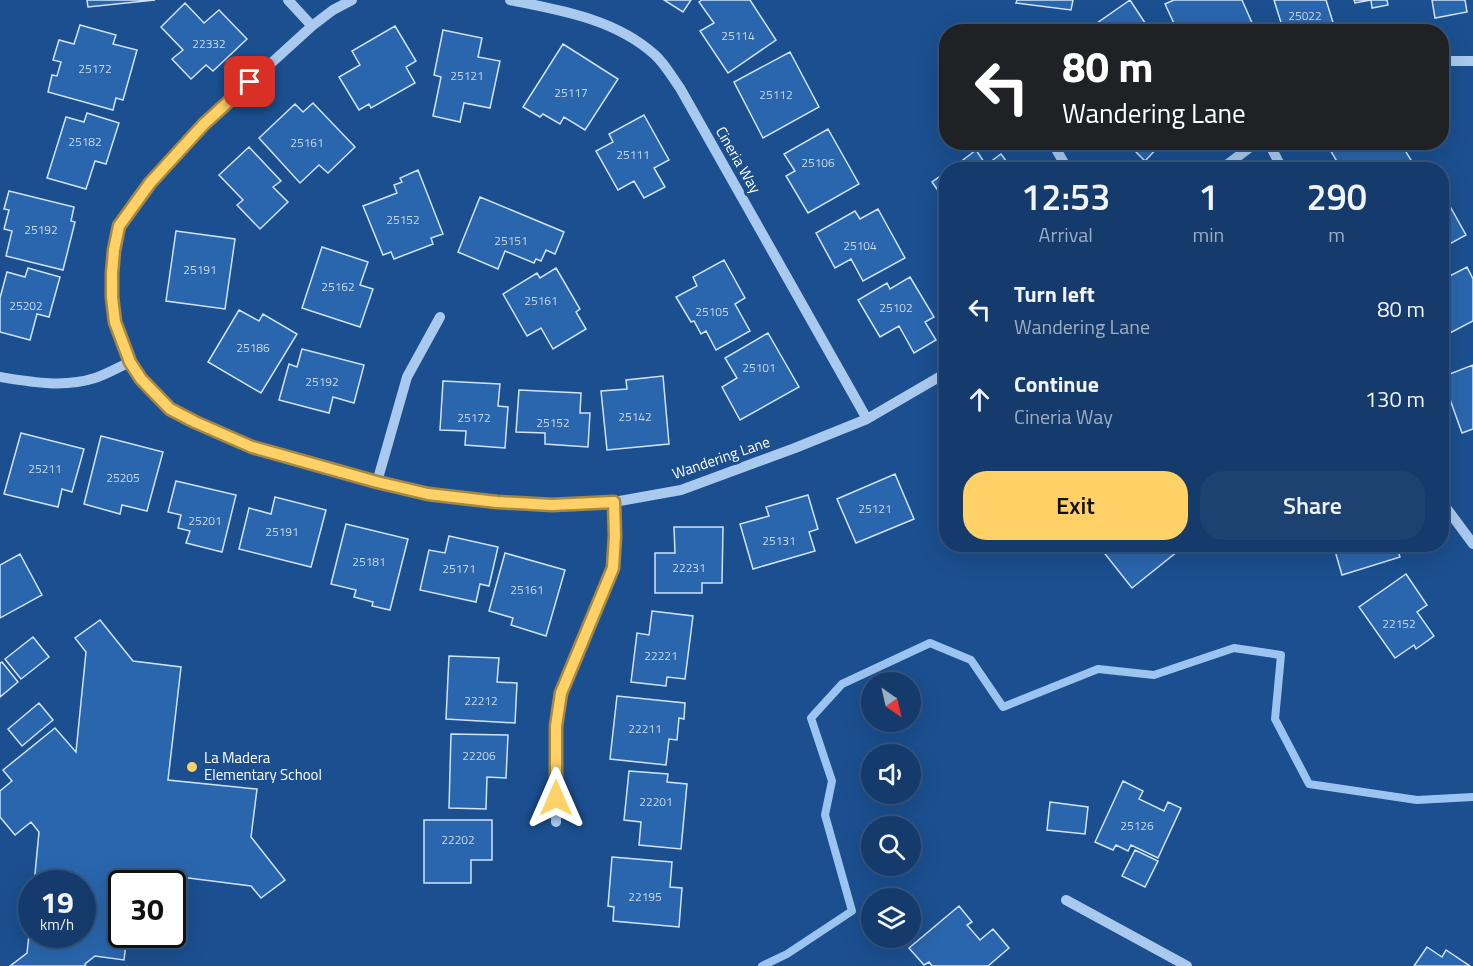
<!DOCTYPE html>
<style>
body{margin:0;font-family:"Titillium Web",sans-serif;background:#1d4271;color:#f1f3f6;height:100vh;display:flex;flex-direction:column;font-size:22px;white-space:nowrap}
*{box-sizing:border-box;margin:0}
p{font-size:20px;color:#9dadc1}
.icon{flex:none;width:33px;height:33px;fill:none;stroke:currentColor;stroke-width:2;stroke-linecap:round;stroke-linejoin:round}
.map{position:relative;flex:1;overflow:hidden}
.side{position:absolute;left:939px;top:162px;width:510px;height:390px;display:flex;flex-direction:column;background:#143b6b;border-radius:24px;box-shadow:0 6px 24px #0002,0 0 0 2px #33557e}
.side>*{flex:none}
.hud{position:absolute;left:939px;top:24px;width:510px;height:126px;border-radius:24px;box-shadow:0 6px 24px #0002,0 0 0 2px #33557e;background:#202124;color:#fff;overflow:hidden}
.needle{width:39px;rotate:146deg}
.buttons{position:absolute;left:861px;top:672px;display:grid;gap:12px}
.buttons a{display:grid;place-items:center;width:60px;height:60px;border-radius:50%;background:#143b6b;box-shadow:0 6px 24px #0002,0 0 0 2px #33557e;font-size:30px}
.speed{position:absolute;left:18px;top:870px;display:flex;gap:12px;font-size:30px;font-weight:700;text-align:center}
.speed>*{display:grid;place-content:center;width:78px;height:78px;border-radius:50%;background:#143b6b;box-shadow:0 6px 24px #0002,0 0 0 2px #33557e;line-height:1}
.speed small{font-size:15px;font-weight:400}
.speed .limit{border:3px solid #111;border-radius:9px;background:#fff;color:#111}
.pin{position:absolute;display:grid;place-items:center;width:51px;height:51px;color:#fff;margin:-26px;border-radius:12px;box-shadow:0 3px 9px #0006}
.me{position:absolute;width:66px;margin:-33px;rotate:0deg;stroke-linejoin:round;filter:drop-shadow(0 0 4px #0008)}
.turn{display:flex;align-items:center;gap:21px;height:126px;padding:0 24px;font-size:27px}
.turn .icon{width:78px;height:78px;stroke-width:2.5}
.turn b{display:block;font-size:42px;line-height:51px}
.eta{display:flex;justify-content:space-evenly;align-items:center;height:102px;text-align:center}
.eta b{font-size:36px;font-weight:600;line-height:42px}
.cta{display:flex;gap:12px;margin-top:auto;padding:12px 24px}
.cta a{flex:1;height:69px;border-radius:24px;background:#ffd166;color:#111;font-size:24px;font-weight:600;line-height:69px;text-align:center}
.cta a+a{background:#1d4271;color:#f1f3f6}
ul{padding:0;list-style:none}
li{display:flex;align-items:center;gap:18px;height:90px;padding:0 24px}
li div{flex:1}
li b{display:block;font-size:22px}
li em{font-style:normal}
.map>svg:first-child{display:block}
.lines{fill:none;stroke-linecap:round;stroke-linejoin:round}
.stream{stroke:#9cc4f0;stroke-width:8}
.building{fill:#2a66ad;stroke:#cfe3fa;stroke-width:1.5}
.minor{stroke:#a9c9ee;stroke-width:10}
.route-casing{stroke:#a68842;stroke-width:15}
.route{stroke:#ffd166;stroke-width:10}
.poi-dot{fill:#ffd166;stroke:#1b4f8f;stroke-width:2}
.labels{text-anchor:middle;stroke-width:6;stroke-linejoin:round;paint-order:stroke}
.number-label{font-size:12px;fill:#cad9ea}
.street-label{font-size:15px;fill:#fff;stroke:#1b4f8f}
.poi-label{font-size:15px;fill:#fff;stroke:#1b4f8f;text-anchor:start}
</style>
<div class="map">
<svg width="1473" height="966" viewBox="0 0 1473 966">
<rect width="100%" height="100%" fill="#1b4f8f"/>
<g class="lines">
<path class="stream" d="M 762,966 L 787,954 L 852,911 L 825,815 L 832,781 L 811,718 L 842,684 L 930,643 L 971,660 L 1003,707 L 1098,669 L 1154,675 L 1234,648 L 1281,655 L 1275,719 L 1309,784 L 1417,800 L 1473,797"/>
</g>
<path class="building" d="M 87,0 L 155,0 L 88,7 Z
M 664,0 L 691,0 L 683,12 Z
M 702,0 L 750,0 L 776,40 L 728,73 L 700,31 L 714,23 L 699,2 Z
M 1017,0 L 1073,0 L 1071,10 L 1016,3 Z
M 1130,0 L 1151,32 L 1093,32 L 1090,28 Z
M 1174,0 L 1242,0 L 1256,32 L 1178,32 L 1165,4 Z
M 1274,0 L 1326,0 L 1336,32 L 1284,32 Z
M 1354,0 L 1387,0 L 1388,5 L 1372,8 L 1371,0 L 1355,3 Z
M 1432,0 L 1465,0 L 1467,12 L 1435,18 Z
M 185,3 L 204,23 L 219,10 L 247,39 L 213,71 L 206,65 L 191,79 L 172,59 L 183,50 L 161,27 Z
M 80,25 L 116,35 L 113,44 L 137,50 L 123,100 L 116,98 L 113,110 L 48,92 L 52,75 L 57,76 L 61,62 L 53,60 L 59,40 L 74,44 Z
M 395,26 L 416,61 L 406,67 L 415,83 L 371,108 L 369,104 L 359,110 L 339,77 L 360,65 L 352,51 Z
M 443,30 L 482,38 L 478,57 L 500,61 L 490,108 L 464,103 L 460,122 L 433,116 L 441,77 L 434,75 Z
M 563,44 L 618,79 L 585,130 L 564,117 L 560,124 L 543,114 L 540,117 L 523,107 Z
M 790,52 L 819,107 L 763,138 L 734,82 Z
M 313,103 L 355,147 L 328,173 L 319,165 L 300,183 L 259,138 L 295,104 L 303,112 Z
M 87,113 L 119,123 L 106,164 L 95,161 L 86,189 L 47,178 L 66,117 L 84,122 Z
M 644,115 L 669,160 L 654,168 L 665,187 L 644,198 L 634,181 L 618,190 L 596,151 L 613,142 L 609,134 Z
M 828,129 L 859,184 L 808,213 L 786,176 L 795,171 L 784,154 Z
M 1126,142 L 1163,142 L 1145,161 Z
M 1338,142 L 1400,142 L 1414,165 L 1407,170 L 1342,170 L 1329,148 Z
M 249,147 L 281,181 L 273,187 L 288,202 L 260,229 L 237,205 L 243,200 L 219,175 Z
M 976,150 L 986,165 L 1001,154 L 1013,170 L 950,170 Z
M 418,170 L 443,234 L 431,238 L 433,244 L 394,259 L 391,252 L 383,255 L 363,206 L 397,193 L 394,185 L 402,182 L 400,178 Z
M 946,172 L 946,202 L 932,182 Z
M 9,191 L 74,207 L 71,221 L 75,222 L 63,270 L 6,256 L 12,231 L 4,229 L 9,210 L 4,209 Z
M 1442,192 L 1466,235 L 1442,248 L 1445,254 L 1442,256 Z
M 480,197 L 564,232 L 555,254 L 546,250 L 541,261 L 536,259 L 534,263 L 505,251 L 498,269 L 458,252 Z
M 878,209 L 905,258 L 863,281 L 851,259 L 835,268 L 816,233 L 855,211 L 860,219 Z
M 176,231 L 235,239 L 225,309 L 166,301 Z
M 322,247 L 368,262 L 360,285 L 373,289 L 360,327 L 302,308 Z
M 724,260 L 745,298 L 735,304 L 750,331 L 716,350 L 706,331 L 701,334 L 694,321 L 691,322 L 676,297 L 697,286 L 693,277 Z
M 1467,267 L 1473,279 L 1473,321 L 1450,333 L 1442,315 L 1442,280 Z
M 28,268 L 60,277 L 49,317 L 37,314 L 30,340 L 0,332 L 0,298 L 7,272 L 25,277 Z
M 556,268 L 580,309 L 576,312 L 586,329 L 553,349 L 541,328 L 527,336 L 503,294 L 537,273 L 540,278 Z
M 910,277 L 934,317 L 925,322 L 936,340 L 914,353 L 899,326 L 880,337 L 858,300 L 887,283 L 890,289 Z
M 239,310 L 259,321 L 263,314 L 297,334 L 261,393 L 208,362 Z
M 768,333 L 799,387 L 740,420 L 722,387 L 737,378 L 725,358 Z
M 302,349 L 364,365 L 354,403 L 333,397 L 329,413 L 279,400 L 289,364 L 297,367 Z
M 1473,365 L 1473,429 L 1462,433 L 1442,377 Z
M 663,376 L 669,444 L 607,450 L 601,391 L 627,389 L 626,380 Z
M 443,381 L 500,384 L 498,406 L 508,407 L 505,448 L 465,445 L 466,431 L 440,430 Z
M 519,390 L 581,393 L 580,413 L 590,413 L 588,447 L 545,444 L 545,433 L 516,432 Z
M 21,433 L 84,449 L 72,492 L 62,489 L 58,507 L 4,494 Z
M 101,436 L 163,452 L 147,511 L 122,505 L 120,514 L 84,504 Z
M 895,474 L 914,519 L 856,543 L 837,499 Z
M 176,481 L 236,495 L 222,552 L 186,543 L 190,531 L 178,528 L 181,515 L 168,512 Z
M 808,495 L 818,529 L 809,532 L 815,551 L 753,569 L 740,524 L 769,516 L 766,507 Z
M 275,497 L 326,510 L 311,567 L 239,549 L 249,508 L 271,514 Z
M 346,524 L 408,539 L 390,610 L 372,606 L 373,602 L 354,597 L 356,590 L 331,584 Z
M 674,527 L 723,527 L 722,583 L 702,583 L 702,593 L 655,593 L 655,553 L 675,553 Z
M 449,536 L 498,547 L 489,586 L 480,584 L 476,602 L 420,590 L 429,550 L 445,553 Z
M 1109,544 L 1181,544 L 1183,547 L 1132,588 L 1102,550 Z
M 1333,544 L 1396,544 L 1400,557 L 1342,575 Z
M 505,553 L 565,570 L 546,636 L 511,625 L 513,618 L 489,611 Z
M 20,554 L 42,595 L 0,618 L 0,565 Z
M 1406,574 L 1427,605 L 1417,612 L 1434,636 L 1416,649 L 1414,645 L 1395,658 L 1359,607 Z
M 652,611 L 693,616 L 685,679 L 667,677 L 666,686 L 631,682 L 637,633 L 649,635 Z
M 100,620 L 133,661 L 181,667 L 168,780 L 257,789 L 251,837 L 285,880 L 261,898 L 251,886 L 134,871 L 132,884 L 122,884 L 122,934 L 127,934 L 124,960 L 95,956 L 85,964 L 86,966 L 10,966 L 27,953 L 32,907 L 32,934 L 82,934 L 82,884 L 34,884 L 39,832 L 31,822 L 15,835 L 0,817 L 0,791 L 12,781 L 3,770 L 55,728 L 76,752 L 86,652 L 75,638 Z
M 33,637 L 49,657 L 21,679 L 5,659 Z
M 449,656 L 499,658 L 497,682 L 517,683 L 515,723 L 446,719 Z
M 2,662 L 18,682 L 0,697 L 0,663 Z
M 617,696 L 685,703 L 684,719 L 679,718 L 677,740 L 669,739 L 666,765 L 610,759 Z
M 39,703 L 53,720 L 22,746 L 8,729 Z
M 451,734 L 508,735 L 506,778 L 487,777 L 486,809 L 449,808 Z
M 629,771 L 668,774 L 667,782 L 687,784 L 681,849 L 639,845 L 641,822 L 624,820 Z
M 1123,781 L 1143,791 L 1139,799 L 1164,811 L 1168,802 L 1181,808 L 1158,858 L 1131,845 L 1128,851 L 1116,845 L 1113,850 L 1095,842 Z
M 1050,802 L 1088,807 L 1085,834 L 1047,830 Z
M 424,820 L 492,820 L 492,860 L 471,860 L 471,883 L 424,883 Z
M 1135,850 L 1158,861 L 1145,887 L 1122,876 Z
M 612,857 L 672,862 L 670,887 L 682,888 L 679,927 L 613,921 L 614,907 L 608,906 Z
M 959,906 L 972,922 L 967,925 L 980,940 L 993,929 L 1009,948 L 988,966 L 932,966 L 929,962 L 924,965 L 909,948 Z
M 1427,947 L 1442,957 L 1446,950 L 1470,966 L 1414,966 Z"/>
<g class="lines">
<path class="minor" d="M 288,0 L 312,26
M 352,0 L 333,10 L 312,26 L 204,124 L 150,183 L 119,226 L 114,250 L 112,273 L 112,297 L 115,322 L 130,362 L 141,379 L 170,409 L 195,422 L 252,447 L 377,482 L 428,493 L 497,502 L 552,505 L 614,502 L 681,490 L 795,448 L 867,419 L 946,373
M 510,0 C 560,10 616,19 655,55 C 665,64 672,77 680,88 L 867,419
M 1442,61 L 1473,61
M 1052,142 L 1068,170
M 1268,142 L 1283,170
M 1220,170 L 1257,142
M 0,377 C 31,382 64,388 95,378 C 107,374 119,367 130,362
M 377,482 L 407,377 L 440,317
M 1442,502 L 1473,544
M 556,822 L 557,727 L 561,693 L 613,568 L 615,536 L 614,502
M 1066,900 L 1187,966"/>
</g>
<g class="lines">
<defs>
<path id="route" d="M 250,82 L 204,124 L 150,183 L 119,226 L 114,250 L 112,273 L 112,297 L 115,322 L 130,362 L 141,379 L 170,409 L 195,422 L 252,447 L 377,482 L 428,494 L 497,502 L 552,505 L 614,502 L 615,536 L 613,568 L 561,693 L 556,726 L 556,798"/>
</defs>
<use href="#route" class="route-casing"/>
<use href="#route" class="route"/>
</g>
<circle class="poi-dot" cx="192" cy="767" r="6"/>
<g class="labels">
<g class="number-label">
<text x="1305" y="20">25022</text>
<text x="738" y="40">25114</text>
<text x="209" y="48">22332</text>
<text x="95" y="73">25172</text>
<text x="467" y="80">25121</text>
<text x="571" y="97">25117</text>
<text x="776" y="99">25112</text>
<text x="85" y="146">25182</text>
<text x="307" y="147">25161</text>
<text x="633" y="159">25111</text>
<text x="818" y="167">25106</text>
<text x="403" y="224">25152</text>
<text x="41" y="234">25192</text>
<text x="511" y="245">25151</text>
<text x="860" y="250">25104</text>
<text x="200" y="274">25191</text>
<text x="338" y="291">25162</text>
<text x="541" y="305">25161</text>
<text x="26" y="310">25202</text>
<text x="896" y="312">25102</text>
<text x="712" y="316">25105</text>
<text x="253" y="352">25186</text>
<text x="759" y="372">25101</text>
<text x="322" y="386">25192</text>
<text x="635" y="421">25142</text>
<text x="474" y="422">25172</text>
<text x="553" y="427">25152</text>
<text x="45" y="473">25211</text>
<text x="123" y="482">25205</text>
<text x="875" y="513">25121</text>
<text x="205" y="525">25201</text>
<text x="282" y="536">25191</text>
<text x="779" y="545">25131</text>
<text x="369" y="566">25181</text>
<text x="689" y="572">22231</text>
<text x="459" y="573">25171</text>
<text x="527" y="594">25161</text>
<text x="1399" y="628">22152</text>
<text x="661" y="660">22221</text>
<text x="481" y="705">22212</text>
<text x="645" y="733">22211</text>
<text x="479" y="760">22206</text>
<text x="656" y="806">22201</text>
<text x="1137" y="830">25126</text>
<text x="458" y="844">22202</text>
<text x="645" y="901">22195</text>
</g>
<g class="street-label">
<text transform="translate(738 160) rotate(60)" y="5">Cineria Way</text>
<text transform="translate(721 458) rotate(-19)" y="5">Wandering Lane</text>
</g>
<g class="poi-label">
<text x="204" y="763">La Madera<tspan x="204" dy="17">Elementary School</tspan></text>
</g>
</g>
</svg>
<div class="buttons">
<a><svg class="needle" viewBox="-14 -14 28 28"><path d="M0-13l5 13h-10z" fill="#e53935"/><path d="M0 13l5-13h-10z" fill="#9dadc1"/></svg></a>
<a><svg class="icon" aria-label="sound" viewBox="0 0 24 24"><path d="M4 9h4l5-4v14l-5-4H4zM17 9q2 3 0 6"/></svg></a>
<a><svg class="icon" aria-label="search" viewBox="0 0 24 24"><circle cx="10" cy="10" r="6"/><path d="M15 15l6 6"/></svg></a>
<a><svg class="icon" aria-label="layers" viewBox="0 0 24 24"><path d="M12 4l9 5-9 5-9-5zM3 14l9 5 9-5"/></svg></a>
</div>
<div class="speed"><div>19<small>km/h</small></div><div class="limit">30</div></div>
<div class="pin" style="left:250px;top:82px;background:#d93025"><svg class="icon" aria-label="arrive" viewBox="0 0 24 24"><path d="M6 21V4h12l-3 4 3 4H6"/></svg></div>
<svg class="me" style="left:556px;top:798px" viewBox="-20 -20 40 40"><path d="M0-17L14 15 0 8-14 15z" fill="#ffd166" stroke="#fff" stroke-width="4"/></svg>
<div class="hud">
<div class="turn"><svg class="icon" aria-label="left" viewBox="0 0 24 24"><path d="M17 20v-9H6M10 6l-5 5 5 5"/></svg><div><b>80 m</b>Wandering Lane</div></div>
</div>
<section class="side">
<div class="eta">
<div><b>12:53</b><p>Arrival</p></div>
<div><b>1</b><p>min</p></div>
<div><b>290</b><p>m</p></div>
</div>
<ul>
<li><svg class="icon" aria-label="left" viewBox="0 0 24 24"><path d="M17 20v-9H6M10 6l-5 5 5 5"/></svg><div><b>Turn left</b><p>Wandering Lane</p></div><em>80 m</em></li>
<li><svg class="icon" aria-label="ahead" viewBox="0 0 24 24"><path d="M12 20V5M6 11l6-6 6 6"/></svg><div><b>Continue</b><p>Cineria Way</p></div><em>130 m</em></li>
</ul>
<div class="cta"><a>Exit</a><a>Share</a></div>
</section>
</div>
